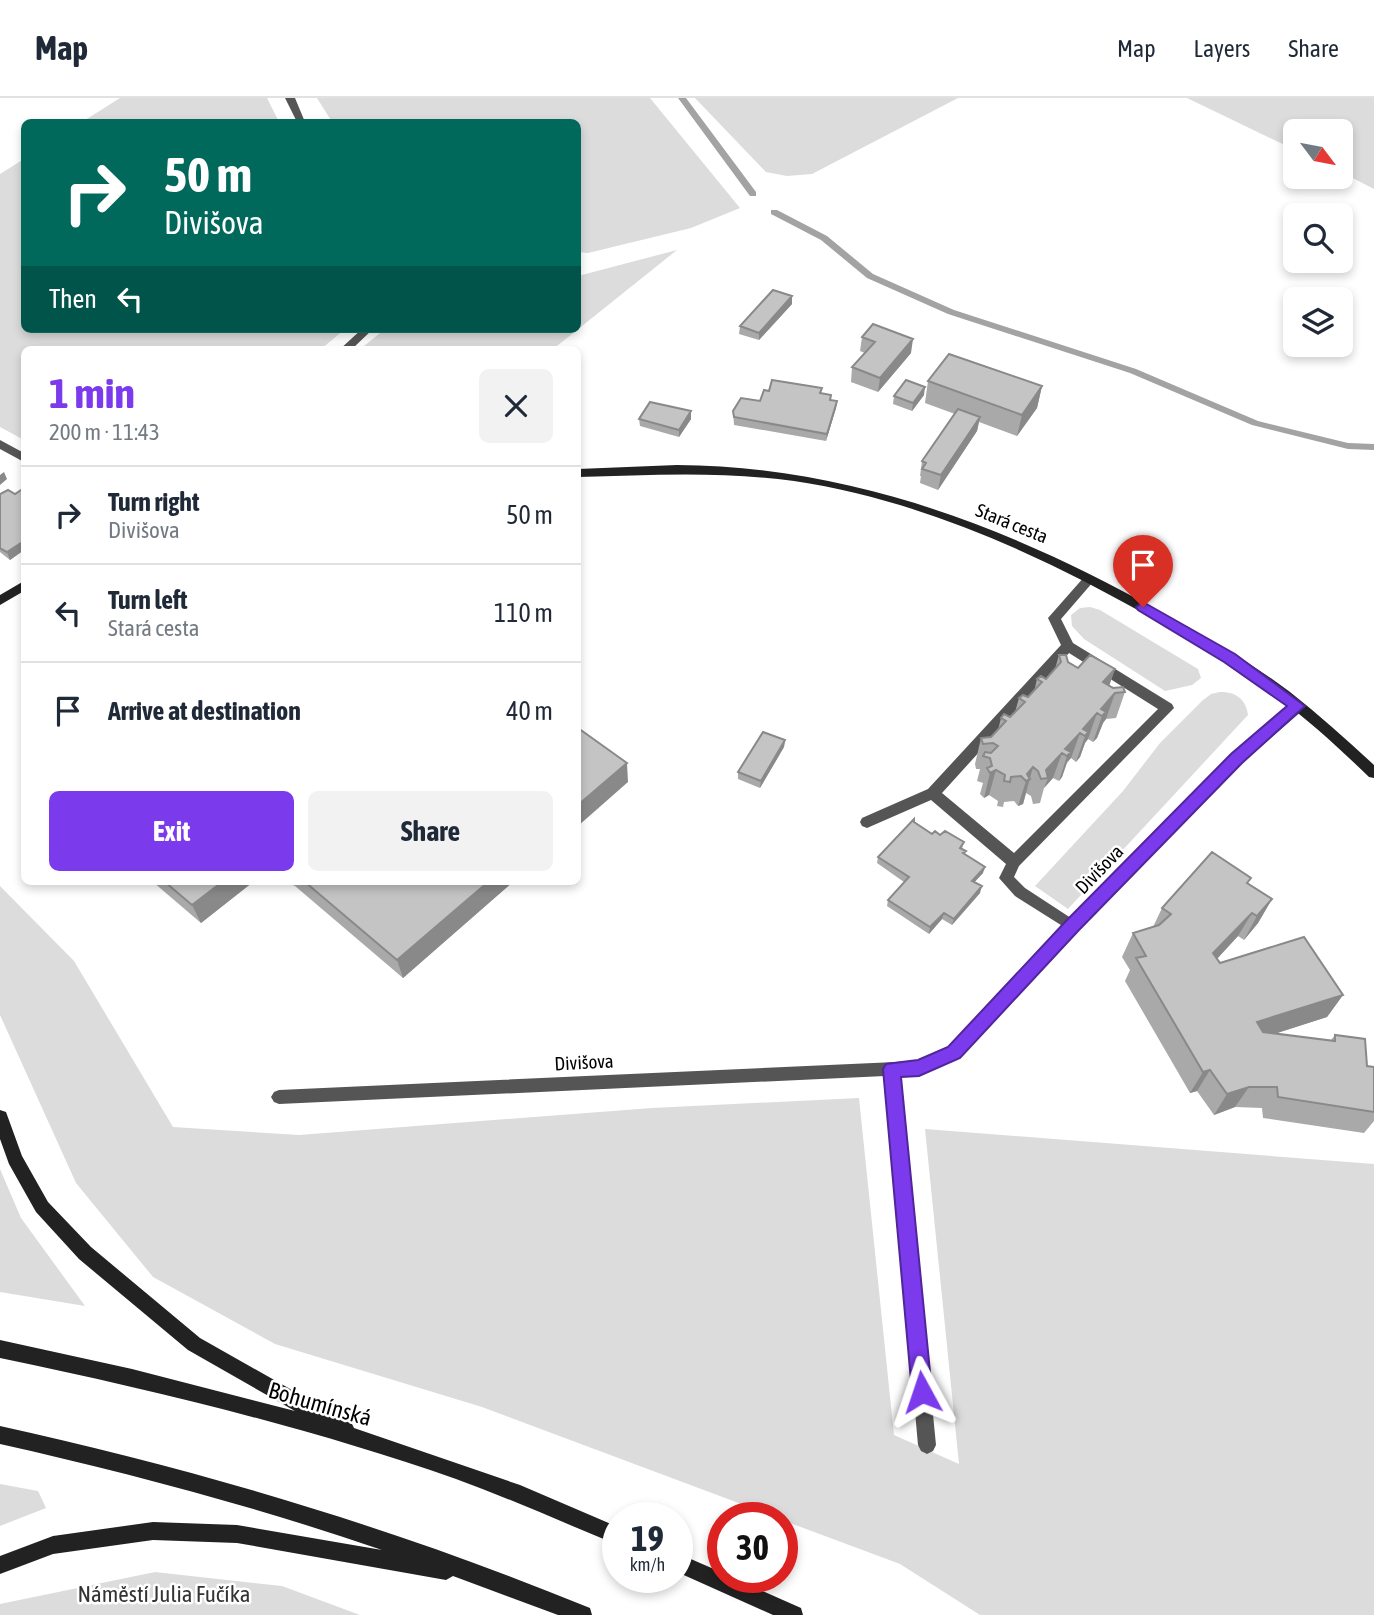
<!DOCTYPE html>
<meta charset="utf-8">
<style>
body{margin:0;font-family:"Asap Condensed",sans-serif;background:#f2f2f3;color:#1f2937;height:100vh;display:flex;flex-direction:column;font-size:26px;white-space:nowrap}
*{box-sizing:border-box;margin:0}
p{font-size:23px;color:#747a83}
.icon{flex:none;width:38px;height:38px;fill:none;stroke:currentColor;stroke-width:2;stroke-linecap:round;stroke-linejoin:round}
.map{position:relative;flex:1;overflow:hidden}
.details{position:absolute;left:21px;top:248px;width:560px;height:539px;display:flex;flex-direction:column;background:#fff;border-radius:10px;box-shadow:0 4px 10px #0003}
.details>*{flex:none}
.guide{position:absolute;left:21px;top:21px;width:560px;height:214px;border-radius:10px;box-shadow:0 4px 10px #0003;background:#00695c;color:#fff;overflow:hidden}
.needle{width:46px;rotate:122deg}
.controls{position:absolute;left:1283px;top:21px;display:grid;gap:14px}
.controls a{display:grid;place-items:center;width:70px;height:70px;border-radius:10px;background:#fff;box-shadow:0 4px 10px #0003;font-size:35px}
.speed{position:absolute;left:602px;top:1404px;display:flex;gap:14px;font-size:35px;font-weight:700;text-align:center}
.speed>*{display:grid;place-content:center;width:91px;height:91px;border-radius:50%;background:#fff;box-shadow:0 4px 10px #0003;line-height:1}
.speed small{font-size:18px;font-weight:400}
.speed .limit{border:10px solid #d22;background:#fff;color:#111}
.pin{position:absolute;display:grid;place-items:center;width:60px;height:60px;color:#fff;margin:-72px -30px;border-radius:50% 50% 50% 0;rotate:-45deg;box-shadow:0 0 7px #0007}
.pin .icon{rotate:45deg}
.me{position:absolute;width:77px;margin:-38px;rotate:355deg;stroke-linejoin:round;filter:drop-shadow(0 0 5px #0008)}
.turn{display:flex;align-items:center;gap:24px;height:147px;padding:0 28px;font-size:32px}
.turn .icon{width:91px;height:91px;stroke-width:2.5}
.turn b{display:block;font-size:49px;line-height:60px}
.then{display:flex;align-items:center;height:66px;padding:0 28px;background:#0003;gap:14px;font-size:26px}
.round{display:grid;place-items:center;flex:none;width:74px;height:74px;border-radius:10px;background:#f2f2f3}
.summary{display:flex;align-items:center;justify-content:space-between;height:119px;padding:0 28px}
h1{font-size:42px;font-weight:700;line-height:52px;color:#7c3aed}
.button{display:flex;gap:14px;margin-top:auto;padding:14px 28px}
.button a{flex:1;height:80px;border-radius:10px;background:#7c3aed;color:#fff;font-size:28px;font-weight:700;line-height:80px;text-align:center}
.button a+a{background:#f2f2f3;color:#1f2937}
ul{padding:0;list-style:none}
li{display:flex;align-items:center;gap:21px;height:98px;padding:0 28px;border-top:2px solid #e0e1e3}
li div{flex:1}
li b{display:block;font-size:26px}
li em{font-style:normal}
header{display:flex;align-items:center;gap:42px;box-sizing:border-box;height:98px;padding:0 35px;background:#fff;border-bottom:2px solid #e0e1e3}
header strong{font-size:33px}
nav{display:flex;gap:38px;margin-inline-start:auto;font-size:24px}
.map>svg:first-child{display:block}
.green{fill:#dcdcdc}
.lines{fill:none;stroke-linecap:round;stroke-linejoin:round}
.stream{fill:#a3a3a3;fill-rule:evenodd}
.lane{fill:#555;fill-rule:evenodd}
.street{fill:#555;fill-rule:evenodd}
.secondary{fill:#222;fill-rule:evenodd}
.wall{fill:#a9a9a9}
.shaded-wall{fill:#898989}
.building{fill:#c4c4c4;stroke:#898989;stroke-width:2}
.route{fill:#7c3aed;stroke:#51269a;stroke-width:2}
.labels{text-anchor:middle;stroke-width:5;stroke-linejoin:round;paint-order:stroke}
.street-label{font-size:19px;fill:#000;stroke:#fff}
.near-street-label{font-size:23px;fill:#000;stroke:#fff}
.near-park-label{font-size:23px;fill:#333;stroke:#fff}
</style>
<header>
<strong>Map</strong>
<nav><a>Map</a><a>Layers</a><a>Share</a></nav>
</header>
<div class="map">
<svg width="1374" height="1517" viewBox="0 0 1374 1517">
<rect width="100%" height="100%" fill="#fff"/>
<path class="green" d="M 120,0 L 267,0 L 279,24 L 82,24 Z
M 317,0 L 650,0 L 740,110 L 691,130 L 588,155 L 578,154 L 578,24 L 332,24 Z
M 695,0 L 958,0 L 812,76 L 787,78 L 766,74 Z
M 1187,0 L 1374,0 L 1374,91 L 1341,74 L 1340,33 L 1295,33 L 1295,52 Z
M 24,61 L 24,231 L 345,231 L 320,252 L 24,252 L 24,342 L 0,329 L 0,76 Z
M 677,152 L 552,252 L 359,252 L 385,231 L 578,231 L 578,178 Z
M 1090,509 L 1100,512 L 1198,571 L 1201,580 L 1192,587 L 1165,593 L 1084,541 L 1072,528 L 1071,517 L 1080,510 Z
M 1220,594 C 1236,594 1246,601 1248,617 L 1068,811 L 1035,788 L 1123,693 L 1160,645 L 1203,602 L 1211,596 Z
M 0,788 L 74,863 L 173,1029 L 299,1037 L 652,1010 L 859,1000 L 894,1337 L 959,1366 L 925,1031 L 1374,1066 L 1374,1517 L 980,1517 L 900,1466 L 782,1422 L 782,1419 L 776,1419 L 482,1309 L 275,1246 L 153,1179 L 76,1085 L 0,917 Z
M 0,1071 L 21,1120 L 85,1208 L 0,1194 Z
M 0,1386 L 38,1393 L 46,1410 L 0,1428 Z
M 155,1474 L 282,1488 L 360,1517 L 0,1517 L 0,1506 Z"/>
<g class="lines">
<path class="stream" d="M 678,0 L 686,0 L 756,94 L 756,98 L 750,98 Z
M 771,112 L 777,112 L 827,138 L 873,176 L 954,212 L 1136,271 L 1258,323 L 1348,345 L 1374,346 L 1374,352 L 1348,351 L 1252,327 L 1130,275 L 948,216 L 867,180 L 821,142 L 771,116 Z"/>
<path class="lane" d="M 1089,477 L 1095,481 L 1093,484 L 1061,521 L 1073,545 L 1172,606 L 1174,610 L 1019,768 L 1014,779 L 1025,790 L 1077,824 L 1079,828 L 1077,832 L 1072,834 L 1015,798 L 999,780 L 1006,766 L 931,702 L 867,730 L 862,728 L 860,724 L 862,720 L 928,691 L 1061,547 L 1048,520 L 1085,478 ZM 1069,555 L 1158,611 L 1014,755 L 942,695 Z"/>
<path class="street" d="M 285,0 L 295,0 L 305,24 L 297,24 Z
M 362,231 L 373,231 L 351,252 L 339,252 Z
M 0,342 L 24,355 L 24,364 L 0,351 Z
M 1298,603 L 1305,608 L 1303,612 L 1242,665 L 1077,832 L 959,960 L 919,977 L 900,978 L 936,1347 L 933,1353 L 927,1356 L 921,1353 L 918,1347 L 885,978 L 279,1006 L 274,1004 L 271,999 L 274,994 L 279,992 L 918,963 L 949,950 L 1067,824 L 1232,657 L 1293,604 Z"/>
<path class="secondary" d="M 677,367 C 849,368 1010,429 1159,513 C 1204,538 1249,563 1290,594 C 1319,617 1347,642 1374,667 L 1374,680 L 1369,679 C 1340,651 1310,623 1277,599 C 1238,569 1195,545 1152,520 C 1041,457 921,402 794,383 C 721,373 650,377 578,379 L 578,371 Z
M 24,483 L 24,493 L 0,507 L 0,497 Z
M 0,1012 L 6,1014 L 22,1058 L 48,1104 L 91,1149 L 200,1240 L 352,1326 L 354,1330 L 520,1387 L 618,1429 L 618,1447 C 564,1425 511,1401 456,1381 C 307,1329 154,1292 0,1260 L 0,1242 L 132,1271 L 295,1313 L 188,1252 L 79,1161 L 36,1114 L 9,1066 L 0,1041 Z
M 0,1328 C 201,1372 400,1432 590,1510 L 592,1517 L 558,1517 L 453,1478 L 446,1482 L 237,1445 L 153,1442 L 53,1456 L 0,1476 L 0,1458 L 53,1438 L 153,1424 L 237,1427 L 382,1452 C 257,1409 129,1375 0,1346 Z
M 677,1455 L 723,1475 L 723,1479 L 731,1479 L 801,1510 L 803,1517 L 773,1517 L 677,1474 Z"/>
</g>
<path class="wall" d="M 792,198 L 792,206 L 759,242 L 739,236 L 740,228 Z
M 862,239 L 911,255 L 878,294 L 851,284 L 852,269 L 865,255 L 860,253 Z
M 928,283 L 1042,288 L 1037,310 L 1017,338 L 979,324 L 977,333 L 938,392 L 920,385 L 921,378 L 920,378 L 922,363 L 955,316 L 925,305 Z
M 822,295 L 831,302 L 837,303 L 836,310 L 826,343 L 734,327 L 733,313 L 760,303 Z
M 924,297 L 912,313 L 893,306 L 894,298 Z
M 691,313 L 691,321 L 679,339 L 640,328 L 639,321 Z
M 24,390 L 24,452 L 10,462 L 0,454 L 0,396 L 15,396 Z
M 1059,557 L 1078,570 L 1115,571 L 1109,587 L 1125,594 L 1116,620 L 1106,621 L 1103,625 L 1097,640 L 1093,644 L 1088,641 L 1085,645 L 1080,659 L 1076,664 L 1071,660 L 1067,665 L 1062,679 L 1059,683 L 1053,680 L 1044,690 L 1040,705 L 1033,706 L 1031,698 L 1026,695 L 1023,706 L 1018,708 L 1014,703 L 1004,704 L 1003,709 L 997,708 L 998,703 L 989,697 L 984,700 L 980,696 L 983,685 L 977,683 L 980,671 L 976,671 L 975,666 L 981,640 L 991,639 L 998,632 L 1001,620 L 1010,619 L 1015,614 L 1019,600 L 1028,599 L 1034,594 L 1037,581 L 1046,581 L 1055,571 Z
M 785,642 L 784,649 L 760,690 L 738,681 L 738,674 Z
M 914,724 L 932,736 L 964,744 L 962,751 L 966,753 L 965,756 L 983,775 L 974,784 L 980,795 L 952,827 L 942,821 L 929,836 L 887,808 L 888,802 L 904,784 L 877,765 L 878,759 Z
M 153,784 L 253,784 L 201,825 Z
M 286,784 L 513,784 L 403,880 L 295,788 Z
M 1248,786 L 1272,801 L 1258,825 L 1244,842 L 1238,838 L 1217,861 L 1220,865 L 1343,897 L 1327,919 L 1274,936 L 1331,942 L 1335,937 L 1367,968 L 1374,969 L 1374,1023 L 1364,1035 L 1263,1020 L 1262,1010 L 1235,1009 L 1214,1017 L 1197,993 L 1190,995 L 1125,883 L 1130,872 L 1122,859 L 1133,835 L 1153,829 L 1162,810 Z"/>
<path class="shaded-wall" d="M 792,198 L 792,206 L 759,242 L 759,235 Z
M 913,241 L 911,255 L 878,294 L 880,280 Z
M 1042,288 L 1037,310 L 1017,338 L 1022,317 Z
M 925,289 L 924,297 L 912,313 L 913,305 Z
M 837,303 L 836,310 L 826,343 L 827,336 Z
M 691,313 L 691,321 L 679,339 L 679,332 Z
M 980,319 L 977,333 L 938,392 L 941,377 Z
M 4,374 L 7,381 L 0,387 L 0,377 Z
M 24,443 L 24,452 L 10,462 L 7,454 Z
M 1115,571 L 1106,597 L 1103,584 Z
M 1115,595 L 1106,621 L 1103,625 L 1097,640 L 1093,644 L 1102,618 L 1101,611 Z
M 1097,615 L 1088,641 L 1085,645 L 1080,659 L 1076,664 L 1085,638 L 1083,631 Z
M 1080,635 L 1071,660 L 1067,664 L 1062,679 L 1059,683 L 1067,658 L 1065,651 Z
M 785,642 L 784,649 L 760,690 L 761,683 Z
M 1062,655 L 1053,680 L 1044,690 L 1048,680 L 1046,672 Z
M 627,665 L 628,684 L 578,728 L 578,707 Z
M 1033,669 L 1023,706 L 1018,708 L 1026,683 L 1027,676 Z
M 996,672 L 989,697 L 984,700 L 990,675 Z
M 985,769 L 983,775 L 970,789 L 972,783 Z
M 222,784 L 253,784 L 201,825 L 192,807 Z
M 488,784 L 513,784 L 403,880 L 397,862 Z
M 982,788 L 980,795 L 952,827 L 954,821 Z
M 1272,801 L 1258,825 L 1244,842 L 1257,818 Z
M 944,815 L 942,821 L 929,836 L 930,829 Z
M 1252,815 L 1238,838 L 1201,878 L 1213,855 Z
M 1343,897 L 1327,919 L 1243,946 L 1257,924 Z
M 1210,972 L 1197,993 L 1190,995 L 1203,974 Z
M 1249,989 L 1235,1009 L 1214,1017 L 1227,996 Z"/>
<path class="building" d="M 773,192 L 792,198 L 759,235 L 740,228 Z
M 873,226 L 913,241 L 880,280 L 852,269 L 875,244 L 862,239 Z
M 949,256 L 1042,288 L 1022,317 L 928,283 Z
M 772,282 L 822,290 L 820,295 L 831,297 L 830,302 L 837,303 L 827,336 L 734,319 L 733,313 L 741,300 L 760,303 L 764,292 L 769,293 Z
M 906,282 L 925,289 L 913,305 L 894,298 Z
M 650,304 L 691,313 L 679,332 L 639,321 Z
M 958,311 L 980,319 L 941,377 L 922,371 L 926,365 L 922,363 Z
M 24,390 L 24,443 L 7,454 L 0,450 L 0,396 L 8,392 L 15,396 Z
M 1059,557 L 1066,557 L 1068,564 L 1078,570 L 1090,557 L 1115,571 L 1103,584 L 1113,590 L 1123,589 L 1125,594 L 1115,595 L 1101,611 L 1106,614 L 1102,618 L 1097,615 L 1083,631 L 1088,634 L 1085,638 L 1080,635 L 1065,651 L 1071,654 L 1067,658 L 1062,655 L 1046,672 L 1048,680 L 1041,681 L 1038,673 L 1033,669 L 1027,676 L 1030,681 L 1026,683 L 1021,678 L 1011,679 L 1010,684 L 1004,683 L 1005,677 L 996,672 L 990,675 L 987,670 L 992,668 L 990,660 L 983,658 L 985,654 L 991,655 L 998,648 L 993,645 L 983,646 L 981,640 L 991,639 L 1006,623 L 1001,620 L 1004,616 L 1010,619 L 1025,604 L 1019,600 L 1023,597 L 1028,599 L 1042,584 L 1037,581 L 1041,578 L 1046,581 L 1061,564 Z
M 578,630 L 627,665 L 578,707 Z
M 763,634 L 785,642 L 761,683 L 738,674 Z
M 914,721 L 914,724 L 932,736 L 935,733 L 940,737 L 945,733 L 964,744 L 960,750 L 966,753 L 963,755 L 985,769 L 972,783 L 982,788 L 954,821 L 944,815 L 930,829 L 888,802 L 909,779 L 878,759 Z
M 1212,754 L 1251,780 L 1247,785 L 1272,801 L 1257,818 L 1252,815 L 1213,855 L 1220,865 L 1304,839 L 1343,897 L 1257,924 L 1263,934 L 1335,943 L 1335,937 L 1365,941 L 1367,968 L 1374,969 L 1374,1014 L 1278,999 L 1277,989 L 1249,989 L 1227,996 L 1210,972 L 1203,974 L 1136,860 L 1146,858 L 1133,835 L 1159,827 L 1171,816 L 1162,810 Z
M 165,784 L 222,784 L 192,807 Z
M 305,784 L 488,784 L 397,862 Z"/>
<path class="route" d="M 1143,504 L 1235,556 L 1305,608 L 1242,665 L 1078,833 L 960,960 L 919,978 L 901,979 L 932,1294 L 929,1301 L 922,1304 L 915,1301 L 912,1294 L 883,971 L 886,966 L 918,962 L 948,949 L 1066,823 L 1231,656 L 1287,608 L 1224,564 L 1138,512 L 1136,509 Z"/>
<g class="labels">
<g class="street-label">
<text transform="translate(1012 425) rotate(22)" y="7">Stará cesta</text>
<text transform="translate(1099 771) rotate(-46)" y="7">Divišova</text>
<text transform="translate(584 964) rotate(-3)" y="7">Divišova</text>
</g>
<g class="near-street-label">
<text transform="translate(320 1306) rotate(16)" y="8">Bohumínská</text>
</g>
<g class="near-park-label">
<text x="164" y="1504">Náměstí Julia Fučíka</text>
</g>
</g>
</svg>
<div class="controls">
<a><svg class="needle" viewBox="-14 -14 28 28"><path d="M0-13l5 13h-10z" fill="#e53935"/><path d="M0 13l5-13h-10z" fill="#747a83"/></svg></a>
<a><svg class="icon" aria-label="search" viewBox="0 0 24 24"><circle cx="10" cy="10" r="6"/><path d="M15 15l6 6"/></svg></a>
<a><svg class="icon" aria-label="layers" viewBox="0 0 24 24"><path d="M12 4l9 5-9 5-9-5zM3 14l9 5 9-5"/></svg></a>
</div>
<div class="speed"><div>19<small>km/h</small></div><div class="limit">30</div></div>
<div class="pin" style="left:1143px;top:509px;background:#d93025"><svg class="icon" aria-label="arrive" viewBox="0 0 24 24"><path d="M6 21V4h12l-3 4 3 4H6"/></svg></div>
<svg class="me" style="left:922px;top:1294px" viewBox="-20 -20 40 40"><path d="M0-17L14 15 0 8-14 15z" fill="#7c3aed" stroke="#fff" stroke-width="4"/></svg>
<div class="guide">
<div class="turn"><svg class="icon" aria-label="right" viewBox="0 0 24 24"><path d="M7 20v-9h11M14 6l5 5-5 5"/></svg><div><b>50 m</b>Divišova</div></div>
<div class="then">Then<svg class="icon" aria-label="left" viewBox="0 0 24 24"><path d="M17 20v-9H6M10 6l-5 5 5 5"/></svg></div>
</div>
<section class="details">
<div class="summary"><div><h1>1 min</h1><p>200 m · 11:43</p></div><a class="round"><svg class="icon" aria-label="close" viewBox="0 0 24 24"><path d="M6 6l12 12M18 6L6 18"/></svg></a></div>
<ul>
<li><svg class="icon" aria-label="right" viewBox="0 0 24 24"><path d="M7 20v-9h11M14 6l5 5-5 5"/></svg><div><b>Turn right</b><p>Divišova</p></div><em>50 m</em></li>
<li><svg class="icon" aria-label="left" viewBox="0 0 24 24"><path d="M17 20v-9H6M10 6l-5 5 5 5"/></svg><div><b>Turn left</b><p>Stará cesta</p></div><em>110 m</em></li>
<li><svg class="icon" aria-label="arrive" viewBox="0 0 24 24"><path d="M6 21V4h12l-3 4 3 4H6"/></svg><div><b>Arrive at destination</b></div><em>40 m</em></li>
</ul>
<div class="button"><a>Exit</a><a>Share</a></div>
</section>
</div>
